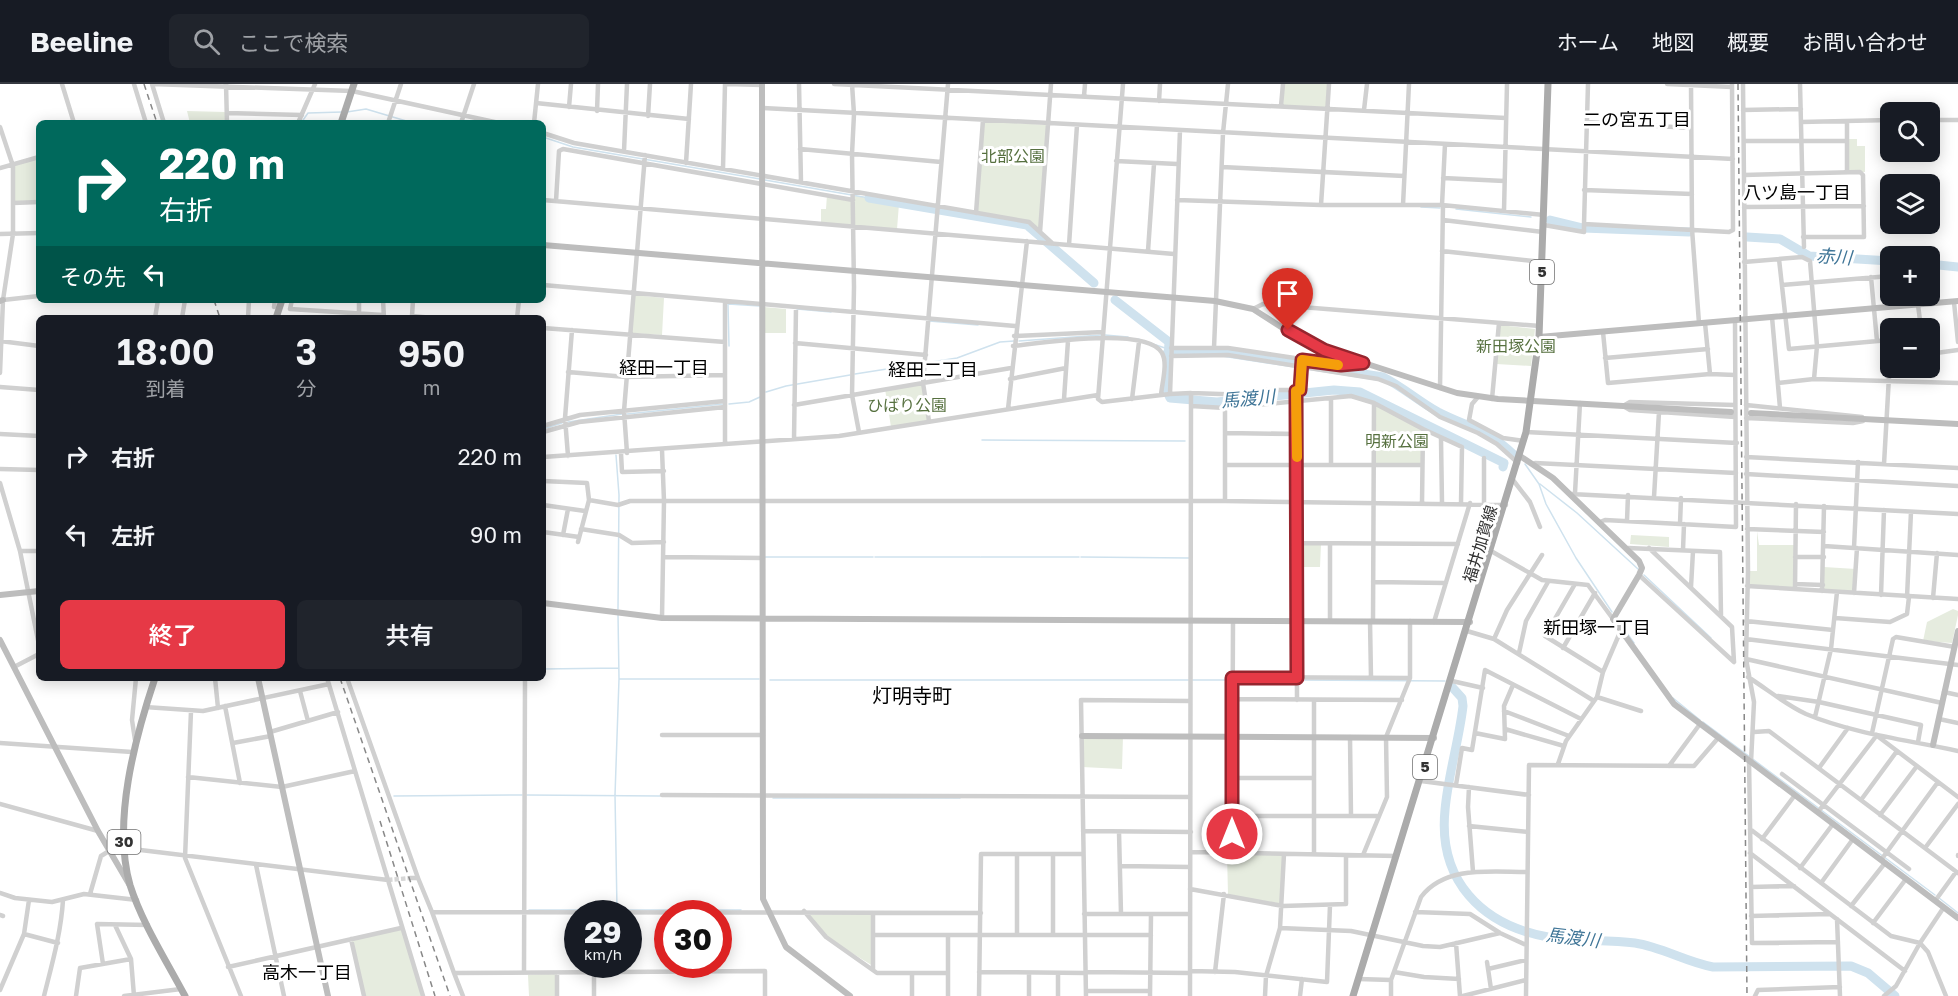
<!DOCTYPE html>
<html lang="ja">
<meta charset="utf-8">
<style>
body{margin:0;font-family:"Golos Text","Noto Sans JP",sans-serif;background:#20242c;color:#f1f3f6;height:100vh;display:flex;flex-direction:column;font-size:22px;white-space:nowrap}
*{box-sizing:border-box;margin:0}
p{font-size:20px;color:#9ea1a6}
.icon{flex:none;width:33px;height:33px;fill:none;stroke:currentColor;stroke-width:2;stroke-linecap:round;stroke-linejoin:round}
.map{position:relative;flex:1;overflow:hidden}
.drawer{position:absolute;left:36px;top:231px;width:510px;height:366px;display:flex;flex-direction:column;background:#171b24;border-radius:9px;box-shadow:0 3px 15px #0003}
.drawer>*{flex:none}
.hud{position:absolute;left:36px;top:36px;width:510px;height:183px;border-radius:9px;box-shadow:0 3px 15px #0003;background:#00695c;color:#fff;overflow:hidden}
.fabs{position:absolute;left:1880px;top:18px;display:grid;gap:12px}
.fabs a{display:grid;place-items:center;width:60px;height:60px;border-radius:9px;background:#171b24;box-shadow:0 3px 15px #0003;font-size:30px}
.speed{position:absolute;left:564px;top:816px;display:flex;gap:12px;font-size:30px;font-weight:700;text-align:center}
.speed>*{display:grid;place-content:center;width:78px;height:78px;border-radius:50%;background:#171b24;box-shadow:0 3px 15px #0003;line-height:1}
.speed small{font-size:15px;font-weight:400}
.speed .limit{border:9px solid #d22;background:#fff;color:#111}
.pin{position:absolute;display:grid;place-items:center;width:51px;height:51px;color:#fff;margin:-62px -26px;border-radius:50% 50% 50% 0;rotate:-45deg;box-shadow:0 0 6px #0007}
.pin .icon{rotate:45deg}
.me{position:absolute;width:66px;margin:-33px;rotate:0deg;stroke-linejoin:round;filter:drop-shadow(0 0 4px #0008)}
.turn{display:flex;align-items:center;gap:21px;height:126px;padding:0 24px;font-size:27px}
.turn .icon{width:78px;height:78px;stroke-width:2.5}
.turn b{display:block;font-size:42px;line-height:51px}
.then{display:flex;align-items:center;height:57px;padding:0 24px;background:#0003;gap:12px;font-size:22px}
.eta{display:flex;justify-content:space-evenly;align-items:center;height:102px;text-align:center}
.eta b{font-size:36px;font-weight:600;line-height:42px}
.action{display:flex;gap:12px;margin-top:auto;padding:12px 24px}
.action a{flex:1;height:69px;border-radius:9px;background:#e63946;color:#fff;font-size:24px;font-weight:600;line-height:69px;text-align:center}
.action a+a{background:#20242c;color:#f1f3f6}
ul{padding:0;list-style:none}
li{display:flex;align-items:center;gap:18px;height:78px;padding:0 24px}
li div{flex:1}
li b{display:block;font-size:22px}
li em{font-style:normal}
header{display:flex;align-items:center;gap:36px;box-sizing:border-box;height:84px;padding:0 30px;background:#171b24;border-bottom:2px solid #363941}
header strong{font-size:28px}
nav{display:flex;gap:33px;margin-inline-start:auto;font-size:21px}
.search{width:420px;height:54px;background:#20242c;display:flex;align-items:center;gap:15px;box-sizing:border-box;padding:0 21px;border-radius:9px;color:#9ea1a6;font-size:22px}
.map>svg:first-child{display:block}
.green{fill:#e6ecdf}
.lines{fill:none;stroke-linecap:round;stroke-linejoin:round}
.stream{stroke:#cfe2ee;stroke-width:1.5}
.river{stroke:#cfe2ee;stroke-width:9}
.street-tunnel{stroke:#d6d6d6;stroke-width:4.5;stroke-dasharray:4.5 2;stroke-linecap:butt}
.street{stroke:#d0d0d0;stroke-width:4.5}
.secondary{stroke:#bdbdbd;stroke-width:6}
.primary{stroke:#ababab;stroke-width:7}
.rail{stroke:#888;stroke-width:1.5;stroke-dasharray:6 4.5;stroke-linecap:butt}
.route-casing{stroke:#96252e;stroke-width:15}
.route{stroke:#e63946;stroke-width:10}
.slow{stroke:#f59e0b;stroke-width:10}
.labels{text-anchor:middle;stroke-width:6;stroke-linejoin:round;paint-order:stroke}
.shield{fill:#fff;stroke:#707070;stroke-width:1.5}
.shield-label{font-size:15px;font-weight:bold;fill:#333}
.park-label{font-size:16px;fill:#56703f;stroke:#fff}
.street-label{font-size:16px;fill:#333;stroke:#fff}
.neighbourhood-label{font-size:18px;fill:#000;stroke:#fff}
.water-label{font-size:18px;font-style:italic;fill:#3f7597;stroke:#fff}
.quarter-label{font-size:20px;fill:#000;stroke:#fff}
</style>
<header>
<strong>Beeline</strong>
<div class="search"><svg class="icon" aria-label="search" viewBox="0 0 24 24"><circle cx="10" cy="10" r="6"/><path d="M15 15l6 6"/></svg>ここで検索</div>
<nav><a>ホーム</a><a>地図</a><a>概要</a><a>お問い合わせ</a></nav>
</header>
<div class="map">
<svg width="1958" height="912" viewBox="0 0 1958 912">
<rect width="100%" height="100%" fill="#fff"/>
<path class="green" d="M 1284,0 L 1330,0 L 1328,24 L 1283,22 Z
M 187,27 L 226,28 L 226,39 L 190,39 Z
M 983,37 L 1048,41 L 1040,147 L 1029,138 L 977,128 Z
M 1848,55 L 1857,55 L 1857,62 L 1865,62 L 1865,88 L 1847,88 Z
M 39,73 L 39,118 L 13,119 L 13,82 Z
M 827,111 L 852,116 L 852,111 L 899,120 L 897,145 L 821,139 L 821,125 L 826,125 Z
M 634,211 L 664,214 L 662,251 L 631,249 Z
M 764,223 L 786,225 L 786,249 L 764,249 Z
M 1500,241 L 1535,245 L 1531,282 L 1496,280 Z
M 923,299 L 929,337 L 891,343 L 885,305 Z
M 1374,319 L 1423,345 L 1422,381 L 1374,381 Z
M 1757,447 L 1759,461 L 1796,461 L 1795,505 L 1748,502 L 1748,487 L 1757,487 Z
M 1631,451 L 1669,453 L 1669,463 L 1630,460 Z
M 1297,459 L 1321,460 L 1320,483 L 1299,483 Z
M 1824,483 L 1856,485 L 1854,509 L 1822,507 Z
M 1953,525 L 1958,527 L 1958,531 L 1952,559 L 1923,557 L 1927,538 Z
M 1082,652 L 1123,652 L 1122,685 L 1082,683 Z
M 1227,769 L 1284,770 L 1283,820 L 1228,811 Z
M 807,831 L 873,831 L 873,882 L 826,853 Z
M 401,844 L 423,912 L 364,912 L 351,855 Z
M 557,889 L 557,912 L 529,912 L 528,891 Z"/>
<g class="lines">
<path class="stream" d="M 347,28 L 366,25 L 413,39
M 301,39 L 308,29 L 342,28
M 543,53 L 573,63 L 760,95
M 765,96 L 869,114
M 1421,123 L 1440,124
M 1456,125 L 1531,133
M 797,225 L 831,228
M 929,237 L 978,241
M 1105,251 L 1128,253
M 1138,255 L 1168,265
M 1019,257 L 1101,251
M 729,262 L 728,220 L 760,222
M 855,290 L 957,274 L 1000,258 L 1014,257
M 766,308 L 786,302 L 850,291
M 729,320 L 749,318 L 760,313
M 627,330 L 723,320
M 568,338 L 622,330
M 543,345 L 562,339
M 982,356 L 1185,357
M 616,371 L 619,411 L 618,525
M 1525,380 L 1539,400 L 1546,420 L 1576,474 L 1612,528
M 1540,400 L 1577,429 L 1638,485
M 764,473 L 873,473
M 875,473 L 980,473
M 981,473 L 1079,473
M 1081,473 L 1189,474
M 1644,491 L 1711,554
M 1617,535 L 1634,559
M 543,585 L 619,584
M 620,595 L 759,595
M 770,596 L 1228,596
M 1235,596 L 1294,596
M 1299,596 L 1445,597
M 1673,614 L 1700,636
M 1703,638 L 1935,811
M 527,711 L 660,712
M 394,712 L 522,711
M 773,714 L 960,714
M 1939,814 L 1958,829
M 617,825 L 615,711 L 619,595 L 618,530
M 529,826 L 741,826"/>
<path class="river" d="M 869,114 L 1027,141 L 1094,199
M 1550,136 L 1583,144 L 1689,148
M 1747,153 L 1780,155 L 1809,172 L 1890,177
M 1929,180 L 1958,183
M 1115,216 L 1169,258 L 1166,305 L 1170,314 L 1217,318 L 1334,306 L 1360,308 L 1498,376 L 1504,379 L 1503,383
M 1167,269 L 1221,268 L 1383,293 C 1403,303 1418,317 1438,328 C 1467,343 1488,345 1514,371
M 1452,603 L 1462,614 L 1463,622 C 1459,657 1448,691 1445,726 C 1438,796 1481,841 1548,853 C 1577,858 1606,855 1635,859 C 1662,863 1686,878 1713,883 L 1851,882 L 1868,889 L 1895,912"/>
<path class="street-tunnel" d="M 388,796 L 411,794"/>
<path class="street" d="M 62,0 L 74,39
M 134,0 L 146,39
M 152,0 L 352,7 L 499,39
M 152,0 L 164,39
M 226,0 L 227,39
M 727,0 L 762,1
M 799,0 L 801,98
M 834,0 L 1506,34
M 852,0 L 854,30 L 852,70 L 854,203 L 852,311 L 859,348
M 1123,0 L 1098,315 L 1102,318 L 1170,310
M 1588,0 L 1584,140 L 1729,148 L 1733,146 L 1732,0
M 1667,0 L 1732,3
M 1691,0 L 1692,145 L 1699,239
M 1743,0 L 1748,487 L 1746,575 L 1754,618 L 1751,678
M 1800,0 L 1804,163
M 1084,12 L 1085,0
M 1159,17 L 1160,0
M 536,19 L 689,35
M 1281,22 L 1283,0
M 569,23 L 571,0
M 763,24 L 1733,75
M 1364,26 L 1367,0
M 1743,26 L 1801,25
M 597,27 L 598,0
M 227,29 L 302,31
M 648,32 L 650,0
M 1929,36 L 1958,36
M 1847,37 L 1847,88
M 1587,38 L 1691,44
M 1801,38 L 1890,36
M 298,39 L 315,0
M 388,39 L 401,0
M 461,39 L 474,0
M 534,39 L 538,0
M 0,43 L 13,82 L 13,150 L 3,216 L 0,289
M 1180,46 L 1170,310 L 1191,309 L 1191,314 L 1190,912
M 543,49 L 574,59 L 1029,138 L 1052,159
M 1744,57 L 1847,57
M 800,65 L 941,78
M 624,67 L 627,0
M 1116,77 L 1177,80
M 686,79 L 691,0
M 1222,83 L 1404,92
M 0,84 L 39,73
M 723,85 L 725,0
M 1744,91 L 1860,88 L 1863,91 L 1864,153 L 1803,153
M 1443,94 L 1504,97
M 1584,106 L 1692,110
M 543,116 L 1174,170
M 1177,116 L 1321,121 L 1442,121 L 1544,131
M 556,117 L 559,67 L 563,65 L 853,116
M 13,119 L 39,118
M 1321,121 L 1329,0
M 1403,121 L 1409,0
M 1442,121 L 1445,60
M 1744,123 L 1864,122
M 1504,127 L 1507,0
M 976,129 L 983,36
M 1443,136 L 1543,148
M 1544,141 L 1584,148 L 1584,140
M 1040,148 L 1051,0
M 0,150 L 39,149
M 1069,161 L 1077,41
M 1148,167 L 1154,80
M 1442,167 L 1542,178
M 1779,175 L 1789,265 L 1889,256
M 1744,178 L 1802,173 L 1810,177 L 1817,262 L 1814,295
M 1871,193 L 1877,257
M 543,201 L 1015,242
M 1782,201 L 1890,192
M 3,216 L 39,212
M 292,216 L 290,225 L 383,231
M 359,216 L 359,229
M 383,216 L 384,234
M 413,216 L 412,232 L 433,234
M 1954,218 L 1958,258
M 1918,221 L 1921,244
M 274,223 L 275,216
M 1253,225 L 1263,220 L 1540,242
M 1772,233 L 1780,324
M 155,234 L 158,216
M 182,234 L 185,216
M 248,234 L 249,216
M 517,234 L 519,216
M 1705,239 L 1710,290
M 543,244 L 725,258
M 1603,248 L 1608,299 L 1710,290 L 1735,291
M 1014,252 L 1103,248
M 0,257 L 39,262
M 795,259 L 926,271
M 1013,262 C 1041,259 1147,242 1162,269 C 1168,279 1162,299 1161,311
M 1171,264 L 1228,264 L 1341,281 L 1361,279
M 1214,264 L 1223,49 L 1228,0
M 1929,270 L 1958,266
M 1171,272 L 1228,271 L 1378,295 L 1396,302 L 1440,333 L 1478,349 L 1497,360 L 1518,379
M 1605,274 L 1708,265
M 568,288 L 626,293 L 725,291
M 1010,295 L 1066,284
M 1778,299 L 1814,295 L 1958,299
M 0,303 L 39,306
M 1440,304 L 1443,121
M 1296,307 L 1297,616
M 1191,309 L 1249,311 L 1267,306 L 1300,306 L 1301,281
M 1478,313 L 1472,320 L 1469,336 L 1503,354 L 1524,357
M 1064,315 L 1068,257
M 1132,315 L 1139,258
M 1492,315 L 1499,239
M 794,321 L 1011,284
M 1746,321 L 1862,333
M 1191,322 L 1225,324 L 1351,312 L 1374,319 L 1423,345 L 1422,419
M 1623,322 L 1630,318 L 1735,321
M 1625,323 L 1630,326 L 1735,333
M 1225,324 L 1225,417
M 1008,325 L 1027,157
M 1746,334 L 1853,339 L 1863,337
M 929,337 L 923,299 L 948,0
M 543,342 L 580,331 L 725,317
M 1423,345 L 1462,363 L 1461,419
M 543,348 L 579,338 L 725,323
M 1526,348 L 1737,359
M 1225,349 L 1297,350
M 0,350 L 39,352
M 794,355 L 796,224
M 1441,355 L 1442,419
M 725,360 L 725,218
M 662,366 L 664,417 L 662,534
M 621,369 L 622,388 L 664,387
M 627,369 L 624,327 L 645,71
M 568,372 L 565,334 L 572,246
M 543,373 L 839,352 L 1098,311
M 1746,373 L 1958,384
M 1535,379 L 1736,389
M 1331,380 L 1331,314
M 1884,380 L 1890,275
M 1225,381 L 1422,381
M 0,385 L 39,386
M 1746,390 L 1958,402
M 1513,396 L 1530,418 L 1540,443
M 543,397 L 587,399 L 589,416 L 578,458
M 0,399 L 20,467 L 39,561
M 1575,409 L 1580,319
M 1571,410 L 1958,430
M 1654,413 L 1659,328
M 589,416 L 618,421 L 630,417 L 1225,417 L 1506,421
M 1484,419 L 1484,374
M 543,421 L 585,427
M 1627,437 L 1628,411
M 1600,438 L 1605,436 L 1736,443 L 1735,236
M 1680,440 L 1681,414
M 581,445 L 619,451 L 632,459 L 664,458
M 1747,445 L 1824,448
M 543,448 L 579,453
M 563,451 L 568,425
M 1297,459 L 1458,460
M 1330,460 L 1330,537
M 1824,462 L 1958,471
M 1628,464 L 1720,468 L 1721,532
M 1649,464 L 1732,543 L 1734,578
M 1854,464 L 1858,378
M 1683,466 L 1684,440
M 20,467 L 39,467
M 1491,467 L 1542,496 L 1588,501 L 1613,535
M 663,473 L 763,474
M 1795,473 L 1824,473
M 1639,491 L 1734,578
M 1373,498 L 1446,499
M 1575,500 L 1545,552 L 1603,588
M 1795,500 L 1823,501
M 1747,502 L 1958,515
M 1691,503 L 1693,467
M 1795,505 L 1796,420
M 1822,507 L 1824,422
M 1854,509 L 1857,464
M 1881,511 L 1884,426
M 1907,513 L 1911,428
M 1933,514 L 1937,469
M 1835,534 L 1890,538 L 1907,530 L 1909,513
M 1370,537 L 1371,594
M 1373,537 L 1374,319
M 1746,537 L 1833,546
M 1434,538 L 1470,419
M 1467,547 L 1494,555 L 1594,617
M 1494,555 L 1507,526 L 1542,471
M 1746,555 L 1958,581
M 1563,564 L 1595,509
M 1519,569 L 1526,537 L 1548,498
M 1746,575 L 1942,619
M 14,583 L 39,570
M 1232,593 L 1410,594
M 1748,593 C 1767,605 1786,621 1806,630 C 1854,650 1908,656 1958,667
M 215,594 L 218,624
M 327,594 L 423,912
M 347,594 L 418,794
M 1452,597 L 1483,604
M 300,607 L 308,637
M 1944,608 L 1958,611
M 1778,612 L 1819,618 L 1921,641 L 1918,658
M 1597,613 L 1641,627
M 1232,615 L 1402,616
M 1314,616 L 1314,770
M 225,622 L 240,699
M 145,623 L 203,627 L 329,600
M 191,627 L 185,774 L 241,912
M 1504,627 L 1569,652
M 1815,633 L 1831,565 L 1837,508
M 1939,635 L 1958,639
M 1505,645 L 1564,662
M 270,648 L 338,628
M 1754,648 L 1769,647 L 1958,789
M 1475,649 L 1505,655 L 1504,622 L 1513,601
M 1872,649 L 1893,555 L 1896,553 L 1955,563
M 662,651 L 763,651
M 1876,651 L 1958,713
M 1350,653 L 1351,732
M 135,656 L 132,636 L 136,594
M 0,659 L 132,668
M 233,659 L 271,652
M 1749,676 L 1752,859 L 1838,858
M 1558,680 L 1566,657 L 1597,613 L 1603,588 L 1621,546
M 1669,682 L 1700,640
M 1819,684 L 1848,644
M 1782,690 L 1909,785
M 188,693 L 282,703 L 355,687
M 1232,694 L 1314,694
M 1421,697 L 1529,711
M 1456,701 L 1462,664 L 1472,666 L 1485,586 L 1581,635
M 1469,703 L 1468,723 L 1473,788
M 662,711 L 1190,713
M 1861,716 L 1897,667
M 0,720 L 98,747
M 1818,728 L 1877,651
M 1880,731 L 1917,682
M 1232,732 L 1377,732
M 1469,742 L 1528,748
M 1750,745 L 1891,852 L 1920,859 L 1928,868 L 1946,912
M 1083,747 L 1191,748
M 1119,748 L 1121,830
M 1762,755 L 1795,711
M 124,764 L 388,796
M 1925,764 L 1958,720
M 1191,768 L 1397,772
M 1232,769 L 1233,537
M 1750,769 L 1905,887
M 1017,770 L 1017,851
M 1053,770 L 1053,851
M 1363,771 L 1387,713 L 1386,653 L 1410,594 L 1410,537
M 1958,771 L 1958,772
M 1881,776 L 1938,698
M 256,781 L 284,912
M 1120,782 L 1190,783
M 1800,784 L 1833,740
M 411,794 L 418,794 L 432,828 L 981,829
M 1821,799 L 1853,755
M 1751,803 L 1794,802
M 1190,805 L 1283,822 L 1346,820 L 1346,771
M 0,809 L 15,814 L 52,818 L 84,810 L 137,816
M 90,810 L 101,772 L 109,767
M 1935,817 L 1956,788
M 1851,822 L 1885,779
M 804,827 L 826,853 L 877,889 L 948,889
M 432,828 L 454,889
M 1415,828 L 1470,830 L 1500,849 L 1526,861
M 873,829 L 873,885
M 1084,830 L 1190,830
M 0,831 L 3,832
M 1751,832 L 1830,830
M 1837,835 L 1840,912
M 1873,839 L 1906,795
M 115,841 L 131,875 L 134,912
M 1280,844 L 1351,847 L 1423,862 L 1440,863 L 1500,849
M 24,850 L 58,859
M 873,851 L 1151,851
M 351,855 L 364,912
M 1456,859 L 1460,912
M 1487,878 L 1491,905
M 103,880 L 97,840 L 148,841
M 228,883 L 401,844
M 1488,885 L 1526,876
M 1190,887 L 1235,888 L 1327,898 L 1330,821
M 524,888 L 525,594
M 979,888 L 1085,889
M 1085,888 L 1190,889
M 1215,888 L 1224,810
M 1394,888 L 1424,893 L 1459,895
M 912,889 L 912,912
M 1058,889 L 1058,912
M 1359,895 L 1391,896
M 0,906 L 24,850 L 29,816
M 1086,907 L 1150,907
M 44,912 C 52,880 61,849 63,816
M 76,912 L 80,884 L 131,875
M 124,912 L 181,905
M 463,912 L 454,889 L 765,887 L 765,912
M 557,912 L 557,889
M 594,912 L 594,888
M 948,912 L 948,851
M 979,912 L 981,770 L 1083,770
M 1029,912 L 1029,889
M 1086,912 L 1081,616 L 1190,617
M 1150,912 L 1151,830
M 1265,912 L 1266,892 L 1280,844 L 1284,770
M 1300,912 L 1302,895
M 1391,912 L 1391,896 L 1421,813 C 1445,781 1492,788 1527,788
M 1463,912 L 1526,896
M 1526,912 L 1529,681 L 1694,682 L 1719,653
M 1755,912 L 1758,906 L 1840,903
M 1884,912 L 1896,902 L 1920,859 L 1944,823"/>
<path class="secondary" d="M 762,0 L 763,815 L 786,863 L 850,912
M 543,161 L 1215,217 L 1253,225 L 1300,255 L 1324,266 L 1457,309 L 1498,315 L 1731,328
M 0,217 L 3,216
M 1539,253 L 1958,217
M 1751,329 L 1958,340
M 1520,372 L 1553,394 L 1639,477 L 1642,484 L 1639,491 L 1613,535 L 1674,620 L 1958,834
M 0,511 L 39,507
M 543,519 L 662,534 L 1470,538
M 0,556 L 98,747 L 129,800
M 258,594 L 328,912
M 1082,652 L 1434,654
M 1933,661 L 1958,547"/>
<path class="primary" d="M 341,39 L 354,0
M 276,234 L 282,216
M 155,594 C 135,654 112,738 130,801 C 142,839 166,876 185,912
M 1353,912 L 1526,348 L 1539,253 L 1548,0"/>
<path class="rail" d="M 144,0 L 157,39
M 1738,0 L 1747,912
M 214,216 L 220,234
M 340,594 L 450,912
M 380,737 L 435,912"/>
</g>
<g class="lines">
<defs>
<path id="route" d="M 1232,750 L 1232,594 L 1297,594 L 1296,307 L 1300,306 L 1302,276 L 1341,281 L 1363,279 L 1324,266 L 1288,246"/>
</defs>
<use href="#route" class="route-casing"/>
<use href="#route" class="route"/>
<path class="slow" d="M 1297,373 L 1296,307 L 1300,306 L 1302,276 L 1338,281"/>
</g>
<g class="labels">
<g class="shield">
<rect x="1530" y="176" width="24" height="24" rx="4.5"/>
<rect x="1413" y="671" width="24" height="24" rx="4.5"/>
<rect x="107.5" y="746" width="33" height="24" rx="4.5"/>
</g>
<g class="shield-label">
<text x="1542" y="193">5</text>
<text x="1425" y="688">5</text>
<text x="124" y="763">30</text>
</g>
<g class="park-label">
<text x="1013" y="78">北部公園</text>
<text x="1516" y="268">新田塚公園</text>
<text x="907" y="327">ひばり公園</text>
<text x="1397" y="363">明新公園</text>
</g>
<g class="street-label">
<text transform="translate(1480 460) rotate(-73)" y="6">福井加賀線</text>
</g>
<g class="neighbourhood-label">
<text x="1637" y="42">二の宮五丁目</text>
<text x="1797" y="115">八ツ島一丁目</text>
<text x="664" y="290">経田一丁目</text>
<text x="933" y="292">経田二丁目</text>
<text x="1597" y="550">新田塚一丁目</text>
<text x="307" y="895">高木一丁目</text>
</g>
<g class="water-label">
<text transform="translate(1834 173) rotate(4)" y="6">赤川</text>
<text transform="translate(1248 315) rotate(-5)" y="6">馬渡川</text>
<text transform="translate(1573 854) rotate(7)" y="6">馬渡川</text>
</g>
<g class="quarter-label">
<text x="912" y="619">灯明寺町</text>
</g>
</g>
</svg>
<div class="fabs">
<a><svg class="icon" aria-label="search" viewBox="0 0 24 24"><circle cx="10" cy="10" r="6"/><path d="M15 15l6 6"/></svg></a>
<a><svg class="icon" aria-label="layers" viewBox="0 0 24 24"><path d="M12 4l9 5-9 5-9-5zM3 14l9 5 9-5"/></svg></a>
<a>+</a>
<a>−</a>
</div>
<div class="speed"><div>29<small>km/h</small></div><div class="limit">30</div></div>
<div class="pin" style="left:1288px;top:246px;background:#d93025"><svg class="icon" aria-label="arrive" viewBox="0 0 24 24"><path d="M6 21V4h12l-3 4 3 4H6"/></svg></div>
<svg class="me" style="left:1232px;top:750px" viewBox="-20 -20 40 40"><circle r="17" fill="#e63946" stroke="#fff" stroke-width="3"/><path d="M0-11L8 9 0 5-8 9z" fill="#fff"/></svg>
<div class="hud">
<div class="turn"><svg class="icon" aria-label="right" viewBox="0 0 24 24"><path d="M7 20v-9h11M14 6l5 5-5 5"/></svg><div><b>220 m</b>右折</div></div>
<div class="then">その先<svg class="icon" aria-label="left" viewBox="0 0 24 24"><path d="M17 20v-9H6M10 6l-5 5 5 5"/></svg></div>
</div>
<section class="drawer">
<div class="eta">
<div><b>18:00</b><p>到着</p></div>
<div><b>3</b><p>分</p></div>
<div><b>950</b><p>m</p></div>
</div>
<ul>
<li><svg class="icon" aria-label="right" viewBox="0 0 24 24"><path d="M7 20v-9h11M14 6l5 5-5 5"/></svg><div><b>右折</b></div><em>220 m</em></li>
<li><svg class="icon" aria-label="left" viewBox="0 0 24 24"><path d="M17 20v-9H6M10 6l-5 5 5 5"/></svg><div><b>左折</b></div><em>90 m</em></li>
</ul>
<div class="action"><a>終了</a><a>共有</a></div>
</section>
</div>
